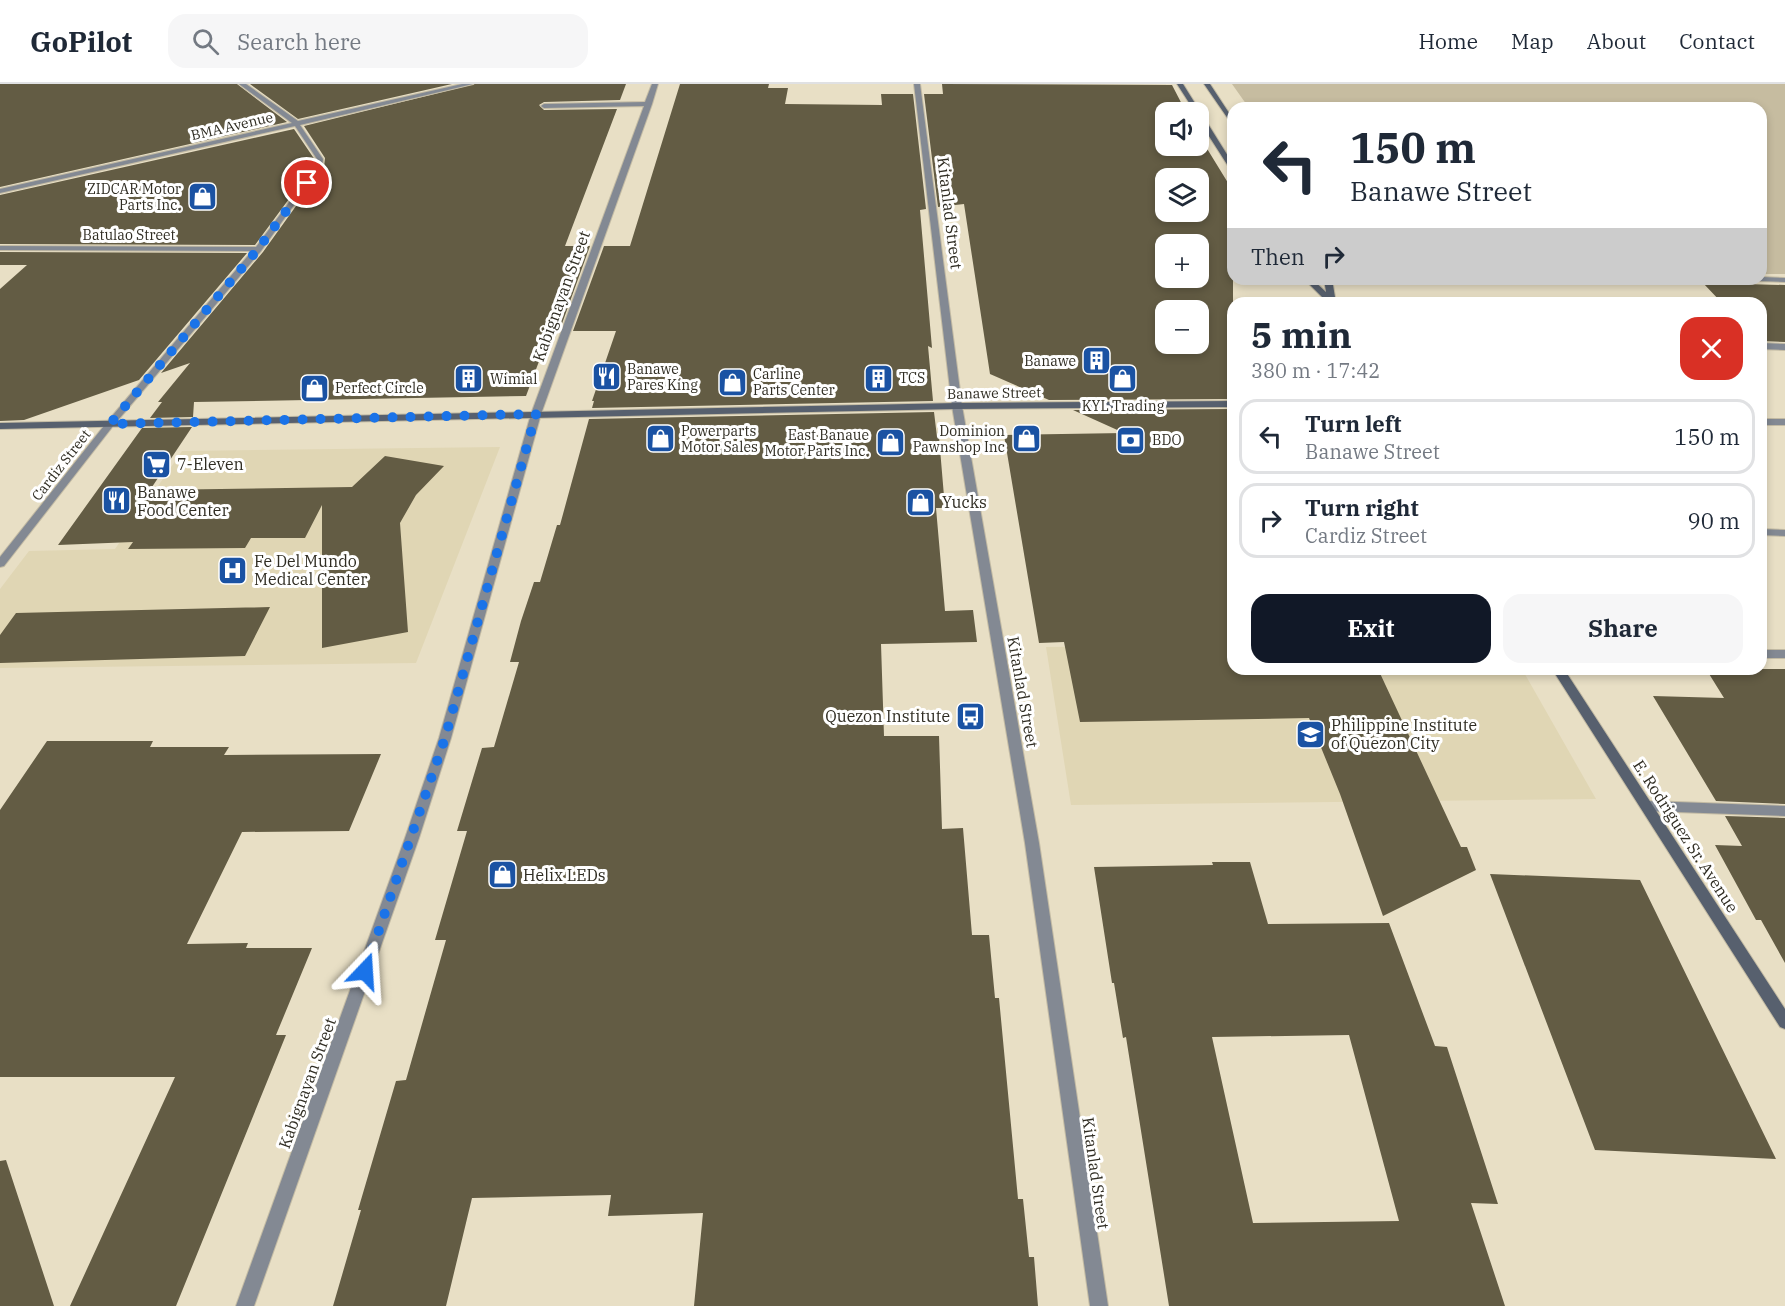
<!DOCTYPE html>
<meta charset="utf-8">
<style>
body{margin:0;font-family:"IBM Plex Serif",serif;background:#f6f6f7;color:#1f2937;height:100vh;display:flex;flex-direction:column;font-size:22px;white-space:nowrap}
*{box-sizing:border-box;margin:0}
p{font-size:20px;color:#747a83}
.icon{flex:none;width:33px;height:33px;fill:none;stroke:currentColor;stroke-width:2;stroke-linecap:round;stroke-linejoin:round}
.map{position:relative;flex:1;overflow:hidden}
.side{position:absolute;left:1227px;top:213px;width:540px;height:378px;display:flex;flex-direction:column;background:#fff;border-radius:18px;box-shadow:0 3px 9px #0003}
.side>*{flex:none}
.top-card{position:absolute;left:1227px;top:18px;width:540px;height:183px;border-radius:18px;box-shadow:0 3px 9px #0003;background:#fff;color:#1f2937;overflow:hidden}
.tools{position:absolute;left:1155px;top:18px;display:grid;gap:12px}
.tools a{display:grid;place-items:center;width:54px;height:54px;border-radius:12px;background:#fff;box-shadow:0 3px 9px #0003;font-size:30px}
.pin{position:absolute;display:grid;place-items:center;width:51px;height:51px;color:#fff;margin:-26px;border:3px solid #fff;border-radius:50%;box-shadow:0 2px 6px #0007}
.me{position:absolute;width:66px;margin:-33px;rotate:20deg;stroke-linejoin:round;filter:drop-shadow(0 0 4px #0008)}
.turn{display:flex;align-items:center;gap:21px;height:126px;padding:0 24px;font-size:27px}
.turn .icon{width:78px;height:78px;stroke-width:2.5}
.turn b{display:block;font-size:42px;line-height:51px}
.then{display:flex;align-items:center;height:57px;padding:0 24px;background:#0003;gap:12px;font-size:22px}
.round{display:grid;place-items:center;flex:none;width:63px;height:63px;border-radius:18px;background:#f6f6f7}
.summary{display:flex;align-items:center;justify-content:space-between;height:102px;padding:0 24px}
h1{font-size:36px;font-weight:700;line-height:45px}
.button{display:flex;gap:12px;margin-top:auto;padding:12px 24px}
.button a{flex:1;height:69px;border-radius:18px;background:#111827;color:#fff;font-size:24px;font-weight:700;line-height:69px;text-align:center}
.button a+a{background:#f6f6f7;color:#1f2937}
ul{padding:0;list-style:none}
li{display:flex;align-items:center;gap:18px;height:75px;margin:0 12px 9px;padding:0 12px;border:3px solid #e0e1e3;border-radius:18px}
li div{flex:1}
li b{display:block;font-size:22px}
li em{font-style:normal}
header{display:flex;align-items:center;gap:36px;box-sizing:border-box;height:84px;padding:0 30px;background:#fff;border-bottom:2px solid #e0e1e3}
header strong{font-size:28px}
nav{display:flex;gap:33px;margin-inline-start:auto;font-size:21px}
.search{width:420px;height:54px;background:#f6f6f7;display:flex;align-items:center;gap:15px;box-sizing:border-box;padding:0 21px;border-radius:18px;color:#747a83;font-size:22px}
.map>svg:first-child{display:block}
.built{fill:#e0d6b4}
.green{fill:#c6bca0}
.building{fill:#635c44;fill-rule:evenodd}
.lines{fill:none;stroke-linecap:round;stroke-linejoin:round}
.minor-casing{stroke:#c3bba4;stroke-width:2}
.tertiary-casing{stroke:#c3bba4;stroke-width:2}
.secondary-casing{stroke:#c3bba4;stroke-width:2}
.minor{fill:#838993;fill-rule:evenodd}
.tertiary{fill:#838993;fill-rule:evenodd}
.secondary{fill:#57606e;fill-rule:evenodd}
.route{stroke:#1a73e8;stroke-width:10;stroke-dasharray:0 18}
.labels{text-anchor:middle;stroke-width:6;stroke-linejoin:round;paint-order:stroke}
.far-street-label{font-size:14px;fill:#2f2c22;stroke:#fff}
.far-poi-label{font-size:14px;fill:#2f2c22;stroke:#fff;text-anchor:start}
.street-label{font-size:16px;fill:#2f2c22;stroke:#fff}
.poi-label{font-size:16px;fill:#2f2c22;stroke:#fff;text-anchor:start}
</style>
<header>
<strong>GoPilot</strong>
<div class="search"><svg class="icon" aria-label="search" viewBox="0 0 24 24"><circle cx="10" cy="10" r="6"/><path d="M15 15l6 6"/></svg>Search here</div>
<nav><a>Home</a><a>Map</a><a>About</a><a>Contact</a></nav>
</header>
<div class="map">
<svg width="1785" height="1222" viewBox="0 0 1785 1222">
<rect width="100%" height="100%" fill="#e8dfc5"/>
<path class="built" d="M 500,363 L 416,579 L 0,584 L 0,505 L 29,467 L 115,465 L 182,367 Z
M 1233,561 L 1233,585 L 1522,585 L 1596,715 L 1071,721 L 1046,563 Z"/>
<path class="green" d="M 1232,0 L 1785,0 L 1785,190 L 1761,190 L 1761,24 L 1249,24 Z"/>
<path class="building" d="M 0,0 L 237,0 L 287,38 L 0,103 Z
M 250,0 L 452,0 L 298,35 Z
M 475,0 L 626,0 L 620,16 L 544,18 L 539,21 L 544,26 L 617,25 L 565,162 L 590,162 L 559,248 L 550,248 L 526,312 L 194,318 L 193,333 L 150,334 L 162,318 L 158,318 L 190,279 L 161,289 L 263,168 L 324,83 L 325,74 L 304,42 Z
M 680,0 L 769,0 L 768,4 L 788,4 L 785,20 L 882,21 L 881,10 L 913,10 L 926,125 L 920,126 L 932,264 L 928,262 L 933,317 L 592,324 L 594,317 L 592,317 L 616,247 L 573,247 L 604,162 L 630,162 Z
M 942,0 L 1172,1 L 1186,28 L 1166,28 L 1166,62 L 1198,62 L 1198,50 L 1233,107 L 1233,315 L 1049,316 L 990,290 L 964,120 L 938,123 L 924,10 L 943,10 ZM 1166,94 L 1198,94 L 1198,128 L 1166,128 ZM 1166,160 L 1198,160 L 1198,194 L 1166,194 ZM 1166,226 L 1198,226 L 1198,260 L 1166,260 Z
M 294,45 L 315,76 L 314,81 L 255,161 L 0,160 L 0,111 Z
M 0,168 L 247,169 L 139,296 L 24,336 L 0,337 L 0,205 L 27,181 L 0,181 Z
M 1703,199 L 1785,201 L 1785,258 L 1761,257 L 1761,219 L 1722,219 Z
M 1233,325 L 1233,585 L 1378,585 L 1461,763 L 1467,763 L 1476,786 L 1383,832 L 1340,710 L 1309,634 L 1080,638 L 1064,558 L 1039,559 L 1004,351 L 1124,349 L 1073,326 Z
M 934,328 L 937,353 L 939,353 L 945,424 L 936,424 L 945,527 L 973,526 L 977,558 L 881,560 L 884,652 L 939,652 L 942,745 L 963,744 L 972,851 L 989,851 L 995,914 L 999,914 L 1018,1115 L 1023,1115 L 1029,1173 L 1034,1173 L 1038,1222 L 694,1222 L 703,1129 L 608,1132 L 611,1111 L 472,1114 L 446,1222 L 333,1222 L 361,1126 L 358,1126 L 396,997 L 406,996 L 446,856 L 435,856 L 467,747 L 457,747 L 482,664 L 494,663 L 519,578 L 510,578 L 521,537 L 534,498 L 540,498 L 557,441 L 560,441 L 589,335 Z
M 192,343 L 150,406 L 352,403 L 385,372 L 444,382 L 416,411 L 400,439 L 408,548 L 322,564 L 322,421 L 305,454 L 251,454 L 245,464 L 128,465 L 133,458 L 58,461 L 142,344 Z
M 270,523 L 245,572 L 0,579 L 0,551 L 16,529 Z
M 1706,585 L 1785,585 L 1785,720 L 1716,717 L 1653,612 L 1724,614 Z
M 47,657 L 153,657 L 150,663 L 229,663 L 224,671 L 381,670 L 349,747 L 242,748 L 187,860 L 248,859 L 246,864 L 312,864 L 276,951 L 286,951 L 176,1222 L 70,1222 L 175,993 L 0,993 L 0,726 Z
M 1725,732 L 1785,734 L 1785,879 L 1761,836 L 1756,836 L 1715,761 L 1742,762 Z
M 1212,778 L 1250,778 L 1268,840 L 1389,839 L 1435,962 L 1447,963 L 1498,1120 L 1471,1119 L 1505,1222 L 1169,1222 L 1126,953 L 1123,954 L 1114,899 L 1112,899 L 1094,783 L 1213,781 ZM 1349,951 L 1399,1137 L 1253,1139 L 1212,953 Z
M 1490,790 L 1640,796 L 1776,1075 L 1595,1066 Z
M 6,1076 L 54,1222 L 0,1222 L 0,1077 Z"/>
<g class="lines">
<defs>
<path id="minor" d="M 239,0 L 246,0 L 298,37 L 462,0 L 473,0 L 300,41 L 323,75 L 322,82 L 261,167 L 113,342 L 4,482 L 0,483 L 0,473 L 107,338 L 252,167 L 0,166 L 0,162 L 256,163 L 316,82 L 317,75 L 295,42 L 0,109 L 0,105 L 292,39 Z
M 652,0 L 658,0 L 652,20 L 541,330 L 451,654 L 419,754 L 254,1222 L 236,1222 L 405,754 L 439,654 L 531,330 L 644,22 L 544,24 L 541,22 L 544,20 L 645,18 Z
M 914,0 L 920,0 L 962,322 L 1039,759 L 1108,1222 L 1090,1222 L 1025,759 L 952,322 Z
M 1761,193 L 1785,194 L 1785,198 L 1758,197 L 1757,195 L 1761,195 Z
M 1761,259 L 1785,260 L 1785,266 L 1761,265 Z
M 1761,445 L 1785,446 L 1785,452 L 1761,451 Z
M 1761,566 L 1785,566 L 1785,574 L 1761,574 Z
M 1648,717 L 1785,722 L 1785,732 L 1648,727 L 1643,726 L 1641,722 L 1643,718 Z"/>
<path id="tertiary" d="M 1761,335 L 1785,335 L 1785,341 L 1761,341 Z"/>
<path id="secondary" d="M 1177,0 L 1183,0 L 1233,80 L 1233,87 L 1230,85 L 1198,35 L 1198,28 L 1195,28 Z
M 1204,0 L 1210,0 L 1233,35 L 1233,42 Z
M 1304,195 L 1312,195 L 1326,208 L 1324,195 L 1332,195 L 1336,219 L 1328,219 Z
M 1233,317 L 1233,323 L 957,325 L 0,345 L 0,339 L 957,319 Z
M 1552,585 L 1564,585 L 1785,925 L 1785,945 L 1780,943 Z"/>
</defs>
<use href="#minor" class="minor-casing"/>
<use href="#tertiary" class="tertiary-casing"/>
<use href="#secondary" class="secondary-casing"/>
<use href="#minor" class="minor"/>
<use href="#tertiary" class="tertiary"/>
<use href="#secondary" class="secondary"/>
</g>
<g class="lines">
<path class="route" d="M 307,99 L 258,165 L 110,340 L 536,330 L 445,654 L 365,887"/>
</g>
<defs>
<symbol id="shop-square" viewBox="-11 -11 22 22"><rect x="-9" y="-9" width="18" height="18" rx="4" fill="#1a52a3" stroke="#fff"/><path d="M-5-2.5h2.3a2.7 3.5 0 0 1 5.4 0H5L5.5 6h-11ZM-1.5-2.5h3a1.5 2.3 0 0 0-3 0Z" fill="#fff"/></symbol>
<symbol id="building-square" viewBox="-11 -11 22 22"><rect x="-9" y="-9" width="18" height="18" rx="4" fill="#1a52a3" stroke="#fff"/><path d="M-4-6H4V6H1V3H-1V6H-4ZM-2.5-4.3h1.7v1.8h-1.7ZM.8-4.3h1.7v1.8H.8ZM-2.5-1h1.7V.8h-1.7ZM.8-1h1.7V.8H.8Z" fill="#fff"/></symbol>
<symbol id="restaurant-square" viewBox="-11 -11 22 22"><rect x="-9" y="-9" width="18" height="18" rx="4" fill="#1a52a3" stroke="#fff"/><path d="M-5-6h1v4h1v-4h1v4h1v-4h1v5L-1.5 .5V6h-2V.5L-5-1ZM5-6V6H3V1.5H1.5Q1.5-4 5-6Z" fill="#fff"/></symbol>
<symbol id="bank-square" viewBox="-11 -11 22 22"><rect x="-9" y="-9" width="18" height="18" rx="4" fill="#1a52a3" stroke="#fff"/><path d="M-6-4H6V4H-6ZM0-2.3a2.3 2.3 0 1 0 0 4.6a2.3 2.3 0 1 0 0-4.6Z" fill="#fff"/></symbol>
<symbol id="supermarket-square" viewBox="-11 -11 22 22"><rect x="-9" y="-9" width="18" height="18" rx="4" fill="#1a52a3" stroke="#fff"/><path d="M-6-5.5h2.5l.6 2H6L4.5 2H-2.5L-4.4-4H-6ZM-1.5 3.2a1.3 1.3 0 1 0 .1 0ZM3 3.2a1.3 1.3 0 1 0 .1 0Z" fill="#fff"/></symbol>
<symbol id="hospital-square" viewBox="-11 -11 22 22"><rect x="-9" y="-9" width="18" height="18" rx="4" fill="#1a52a3" stroke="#fff"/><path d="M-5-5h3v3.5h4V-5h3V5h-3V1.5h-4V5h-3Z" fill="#fff"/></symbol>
<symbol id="bus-square" viewBox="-11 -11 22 22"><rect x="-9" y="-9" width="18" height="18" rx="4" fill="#1a52a3" stroke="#fff"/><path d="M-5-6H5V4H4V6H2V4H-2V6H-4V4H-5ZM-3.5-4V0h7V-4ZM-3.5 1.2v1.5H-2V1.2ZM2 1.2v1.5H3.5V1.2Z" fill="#fff"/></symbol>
<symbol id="school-square" viewBox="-11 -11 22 22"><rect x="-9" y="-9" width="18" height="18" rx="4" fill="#1a52a3" stroke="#fff"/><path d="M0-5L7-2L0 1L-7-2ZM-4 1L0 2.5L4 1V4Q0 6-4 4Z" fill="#fff"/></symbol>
</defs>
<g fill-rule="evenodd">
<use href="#shop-square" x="186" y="96" width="33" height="33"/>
<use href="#building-square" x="1080" y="260" width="33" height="33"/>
<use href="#restaurant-square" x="590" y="276" width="33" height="33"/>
<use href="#building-square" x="862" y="278" width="33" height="33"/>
<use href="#building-square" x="452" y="278" width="33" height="33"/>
<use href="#shop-square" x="1106" y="278" width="33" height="33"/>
<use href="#shop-square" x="716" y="282" width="33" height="33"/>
<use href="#shop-square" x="298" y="288" width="33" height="33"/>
<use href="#shop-square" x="644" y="338" width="33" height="33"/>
<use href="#shop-square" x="1010" y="338" width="33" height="33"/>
<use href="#bank-square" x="1114" y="340" width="33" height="33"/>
<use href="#shop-square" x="874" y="342" width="33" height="33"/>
<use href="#supermarket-square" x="140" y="364" width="33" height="33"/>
<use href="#restaurant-square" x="100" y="400" width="33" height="33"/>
<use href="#shop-square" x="904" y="402" width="33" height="33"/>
<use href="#hospital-square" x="216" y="470" width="33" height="33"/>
<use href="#bus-square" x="954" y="616" width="33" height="33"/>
<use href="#school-square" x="1294" y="634" width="33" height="33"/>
<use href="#shop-square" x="486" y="774" width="33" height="33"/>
</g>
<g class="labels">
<g class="far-street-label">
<text transform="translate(232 42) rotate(-13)" y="5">BMA Avenue</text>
<text x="129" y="156">Batulao Street</text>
<text transform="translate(994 309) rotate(-1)" y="5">Banawe Street</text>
<text transform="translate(61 381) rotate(-52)" y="5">Cardiz Street</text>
</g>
<g class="far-poi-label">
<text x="181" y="110" text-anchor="end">ZIDCAR Motor<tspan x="181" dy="16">Parts Inc.</tspan></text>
<text x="1076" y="282" text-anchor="end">Banawe</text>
<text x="627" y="290">Banawe<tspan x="627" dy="16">Pares King</tspan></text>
<text x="753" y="295">Carline<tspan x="753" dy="16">Parts Center</tspan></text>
<text x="899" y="299">TCS</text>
<text x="490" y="300">Wimial</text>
<text x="335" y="309">Perfect Circle</text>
<text x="1123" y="327" text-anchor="middle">KYL Trading</text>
<text x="681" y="352">Powerparts<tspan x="681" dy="16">Motor Sales</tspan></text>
<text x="1005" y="352" text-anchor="end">Dominion<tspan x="1005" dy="16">Pawnshop Inc</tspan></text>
<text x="869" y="356" text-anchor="end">East Banaue<tspan x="869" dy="16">Motor Parts Inc.</tspan></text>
<text x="1152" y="361">BDO</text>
</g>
<g class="street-label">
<text transform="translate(950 129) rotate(83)" y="6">Kitanlad Street</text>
<text transform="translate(561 212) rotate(-70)" y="6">Kabignayan Street</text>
<text transform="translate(1023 608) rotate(80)" y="6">Kitanlad Street</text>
<text transform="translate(1686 752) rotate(57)" y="6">E. Rodriguez Sr. Avenue</text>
<text transform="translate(307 999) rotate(-70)" y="6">Kabignayan Street</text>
<text transform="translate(1096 1089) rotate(82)" y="6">Kitanlad Street</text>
</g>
<g class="poi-label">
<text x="177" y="386">7-Eleven</text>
<text x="137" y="414">Banawe<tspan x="137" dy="18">Food Center</tspan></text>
<text x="942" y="424">Yucks</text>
<text x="254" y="483">Fe Del Mundo<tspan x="254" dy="18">Medical Center</tspan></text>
<text x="950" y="638" text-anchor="end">Quezon Institute</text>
<text x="1331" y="647">Philippine Institute<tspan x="1331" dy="18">of Quezon City</tspan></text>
<text x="523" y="797">Helix LEDs</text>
</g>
</g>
</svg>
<div class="tools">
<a><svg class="icon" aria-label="sound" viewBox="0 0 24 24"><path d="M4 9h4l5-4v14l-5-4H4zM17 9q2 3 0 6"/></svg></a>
<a><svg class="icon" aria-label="layers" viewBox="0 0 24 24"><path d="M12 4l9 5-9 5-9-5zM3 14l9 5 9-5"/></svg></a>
<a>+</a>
<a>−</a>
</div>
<div class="pin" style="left:307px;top:99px;background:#d93025"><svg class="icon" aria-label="arrive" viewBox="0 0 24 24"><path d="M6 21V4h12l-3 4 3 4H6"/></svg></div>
<svg class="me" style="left:365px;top:887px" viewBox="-20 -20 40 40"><path d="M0-17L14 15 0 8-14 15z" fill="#1a73e8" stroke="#fff" stroke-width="4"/></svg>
<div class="top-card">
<div class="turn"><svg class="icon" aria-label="left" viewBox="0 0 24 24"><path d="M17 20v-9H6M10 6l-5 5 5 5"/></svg><div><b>150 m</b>Banawe Street</div></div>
<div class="then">Then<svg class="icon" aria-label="right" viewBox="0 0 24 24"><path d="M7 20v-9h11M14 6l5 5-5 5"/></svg></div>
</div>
<section class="side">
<div class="summary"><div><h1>5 min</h1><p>380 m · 17:42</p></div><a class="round" style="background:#d93025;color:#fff"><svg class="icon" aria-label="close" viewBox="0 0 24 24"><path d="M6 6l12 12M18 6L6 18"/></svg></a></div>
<ul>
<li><svg class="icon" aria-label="left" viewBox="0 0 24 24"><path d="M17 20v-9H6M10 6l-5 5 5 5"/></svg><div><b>Turn left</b><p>Banawe Street</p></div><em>150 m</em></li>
<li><svg class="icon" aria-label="right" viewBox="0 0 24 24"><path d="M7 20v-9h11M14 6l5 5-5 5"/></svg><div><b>Turn right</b><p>Cardiz Street</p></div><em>90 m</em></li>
</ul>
<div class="button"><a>Exit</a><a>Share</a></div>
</section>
</div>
